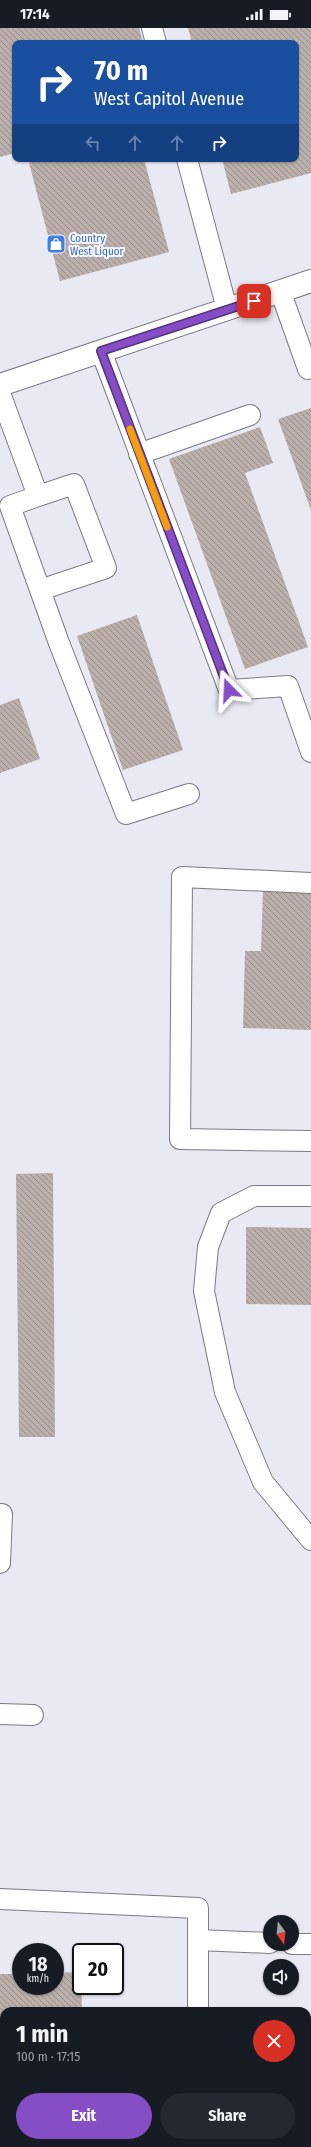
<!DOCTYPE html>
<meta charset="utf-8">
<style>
body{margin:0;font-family:"Fira Sans Condensed",sans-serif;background:#242831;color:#f1f3f6;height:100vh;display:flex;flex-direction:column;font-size:15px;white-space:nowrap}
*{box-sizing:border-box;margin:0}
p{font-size:13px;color:#9ea1a6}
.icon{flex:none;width:22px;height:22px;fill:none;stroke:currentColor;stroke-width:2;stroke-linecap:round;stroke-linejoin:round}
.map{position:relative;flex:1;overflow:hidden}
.sheet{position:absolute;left:0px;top:1979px;width:311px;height:140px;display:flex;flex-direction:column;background:#171b24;border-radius:12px 12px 0 0;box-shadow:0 1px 3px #0004}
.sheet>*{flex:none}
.banner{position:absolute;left:12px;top:12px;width:287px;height:122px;border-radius:8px;box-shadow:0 1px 3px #0004;background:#1a4fa0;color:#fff;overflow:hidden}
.needle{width:26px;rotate:165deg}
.buttons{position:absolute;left:263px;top:1887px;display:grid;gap:8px}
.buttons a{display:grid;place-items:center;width:36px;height:36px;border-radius:50%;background:#171b24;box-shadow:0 1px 3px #0004;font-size:20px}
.speed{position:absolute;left:12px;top:1915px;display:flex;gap:8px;font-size:20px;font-weight:700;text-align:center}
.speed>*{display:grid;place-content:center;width:52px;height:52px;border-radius:50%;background:#171b24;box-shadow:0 1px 3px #0004;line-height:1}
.speed small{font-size:10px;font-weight:400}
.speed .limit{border:2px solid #111;border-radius:6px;background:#fff;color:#111}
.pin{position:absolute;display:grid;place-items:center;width:34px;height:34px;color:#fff;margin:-17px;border-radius:8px;box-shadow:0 2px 6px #0006}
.me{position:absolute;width:44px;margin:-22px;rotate:339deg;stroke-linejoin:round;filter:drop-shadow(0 0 3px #0008)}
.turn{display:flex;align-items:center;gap:14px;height:84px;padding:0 16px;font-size:18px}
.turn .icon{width:52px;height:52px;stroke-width:2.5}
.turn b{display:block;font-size:28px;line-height:34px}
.lanes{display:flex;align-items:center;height:38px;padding:0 16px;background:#0003;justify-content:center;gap:20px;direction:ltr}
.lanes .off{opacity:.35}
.round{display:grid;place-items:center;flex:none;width:42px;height:42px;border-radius:21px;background:#242831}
.summary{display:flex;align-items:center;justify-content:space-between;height:68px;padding:0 16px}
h1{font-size:24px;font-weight:700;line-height:30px}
.action{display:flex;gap:8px;margin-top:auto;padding:8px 16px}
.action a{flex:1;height:46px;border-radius:24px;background:#854ec5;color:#fff;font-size:16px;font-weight:700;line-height:46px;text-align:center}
.action a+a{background:#242831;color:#f1f3f6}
.status{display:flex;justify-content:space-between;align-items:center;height:28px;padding:0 20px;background:#171b24;direction:ltr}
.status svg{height:11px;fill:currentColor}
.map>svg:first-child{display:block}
.building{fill:url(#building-back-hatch)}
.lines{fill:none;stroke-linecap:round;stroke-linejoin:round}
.service-casing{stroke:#7a7b84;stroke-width:22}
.secondary-casing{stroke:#7a7b84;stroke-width:24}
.service{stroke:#fff;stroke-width:20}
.secondary{stroke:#fff;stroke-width:22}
.route-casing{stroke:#563380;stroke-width:10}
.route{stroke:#854ec5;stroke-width:7}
.slow{stroke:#f59e0b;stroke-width:7}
.labels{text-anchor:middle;stroke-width:4;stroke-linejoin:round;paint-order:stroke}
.shop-label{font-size:11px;fill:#366cbe;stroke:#f5f6ff;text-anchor:start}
</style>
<div class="status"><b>17:14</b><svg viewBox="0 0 49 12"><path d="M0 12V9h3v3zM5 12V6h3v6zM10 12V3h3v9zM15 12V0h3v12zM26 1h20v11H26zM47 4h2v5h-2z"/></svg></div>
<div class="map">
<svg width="311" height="2119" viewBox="0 0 311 2119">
<defs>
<pattern id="building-back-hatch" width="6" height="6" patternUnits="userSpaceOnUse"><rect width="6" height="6" fill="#baafab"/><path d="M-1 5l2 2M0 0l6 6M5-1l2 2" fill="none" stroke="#988f8c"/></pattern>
</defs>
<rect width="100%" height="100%" fill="#e8e9f3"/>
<path class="building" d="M 0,0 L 139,0 L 143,15 L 15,15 L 15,125 L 0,129 Z
M 188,0 L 311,0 L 311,145 L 231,166 L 222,131 L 296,131 L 296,15 L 192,15 Z
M 28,131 L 144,131 L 169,224 L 60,253 Z
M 311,380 L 311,482 L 278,391 Z
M 260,399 L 273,435 L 245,445 L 308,619 L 245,641 L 169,431 Z
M 137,587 L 183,722 L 123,742 L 77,608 Z
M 19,670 L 40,731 L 0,745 L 0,677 Z
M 263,861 L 311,863 L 311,1002 L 243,1000 L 245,923 L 261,923 Z
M 53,1145 L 55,1409 L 19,1409 L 16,1146 Z
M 246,1199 L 311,1200 L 311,1277 L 246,1276 Z
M 81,1944 L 82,1983 L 4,1983 L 4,2040 L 0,2040 L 0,1946 L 21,1946 L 21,1958 L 55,1958 L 55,1945 Z"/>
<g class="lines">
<defs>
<path id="service" d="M 152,0 L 156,15
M 187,131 L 227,281
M 281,265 L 308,341 L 311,340
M 101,323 L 229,662 L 288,658 L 311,724
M 0,365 L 38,468 L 10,478 L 59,615 L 126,786 L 189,766
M 139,426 L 250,387
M 38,468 L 74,456 L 106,540 L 40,562
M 311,855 L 182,849 L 180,1111 L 311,1113
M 311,1168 L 254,1168 L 221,1185 L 208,1219 L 204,1263 L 225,1364 L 263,1454 L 311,1512
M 0,1486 L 2,1486 L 0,1535
M 0,1686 L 33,1687
M 0,1871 L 198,1880 L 198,1983
M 198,1912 L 270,1915
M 292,1916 L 311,1916
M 307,2084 L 311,2084
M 117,2119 L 122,2115"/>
<path id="secondary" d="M 0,357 L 311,253"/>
</defs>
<use href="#service" class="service-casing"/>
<use href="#secondary" class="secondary-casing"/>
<use href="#service" class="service"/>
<use href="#secondary" class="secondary"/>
</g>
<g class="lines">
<defs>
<path id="route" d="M 229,662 L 101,323 L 254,273"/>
</defs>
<use href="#route" class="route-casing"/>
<use href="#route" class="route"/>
<path class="slow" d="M 130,401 L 167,499"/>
</g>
<defs>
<symbol id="shop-square" viewBox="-11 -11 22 22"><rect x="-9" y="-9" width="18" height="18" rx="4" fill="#3f7fe0" stroke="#f5f6ff"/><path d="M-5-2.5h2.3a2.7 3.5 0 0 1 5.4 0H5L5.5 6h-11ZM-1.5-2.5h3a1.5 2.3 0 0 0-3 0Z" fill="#fff"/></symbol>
</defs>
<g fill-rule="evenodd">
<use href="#shop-square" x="45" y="205" width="22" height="22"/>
</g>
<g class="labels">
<g class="shop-label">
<text x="70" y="214">Country<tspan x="70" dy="13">West Liquor</tspan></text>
</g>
</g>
</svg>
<div class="buttons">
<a><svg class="needle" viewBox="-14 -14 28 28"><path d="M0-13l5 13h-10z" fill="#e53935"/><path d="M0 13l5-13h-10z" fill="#9ea1a6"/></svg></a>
<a><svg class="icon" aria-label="sound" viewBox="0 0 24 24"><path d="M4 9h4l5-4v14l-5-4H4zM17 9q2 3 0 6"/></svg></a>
</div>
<div class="speed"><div>18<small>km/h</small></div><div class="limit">20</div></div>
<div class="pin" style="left:254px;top:273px;background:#d93025"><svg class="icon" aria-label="arrive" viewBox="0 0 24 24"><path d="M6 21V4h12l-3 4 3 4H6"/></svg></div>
<svg class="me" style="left:229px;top:662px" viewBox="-20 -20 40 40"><path d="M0-17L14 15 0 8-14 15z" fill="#854ec5" stroke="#fff" stroke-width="4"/></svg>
<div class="banner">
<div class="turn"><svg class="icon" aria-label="right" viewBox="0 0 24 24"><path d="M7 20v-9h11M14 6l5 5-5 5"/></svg><div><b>70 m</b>West Capitol Avenue</div></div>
<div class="lanes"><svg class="icon off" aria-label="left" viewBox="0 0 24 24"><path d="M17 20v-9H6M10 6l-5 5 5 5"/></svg><svg class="icon off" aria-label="ahead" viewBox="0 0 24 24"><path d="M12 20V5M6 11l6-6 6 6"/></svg><svg class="icon off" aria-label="ahead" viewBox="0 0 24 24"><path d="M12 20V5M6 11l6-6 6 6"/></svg><svg class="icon" aria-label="right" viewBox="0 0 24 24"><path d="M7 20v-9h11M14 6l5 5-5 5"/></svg></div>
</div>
<section class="sheet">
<div class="summary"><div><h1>1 min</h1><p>100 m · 17:15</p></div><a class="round" style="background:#d93025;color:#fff"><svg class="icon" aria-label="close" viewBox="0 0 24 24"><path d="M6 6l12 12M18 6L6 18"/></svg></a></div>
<div class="action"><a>Exit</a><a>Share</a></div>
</section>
</div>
